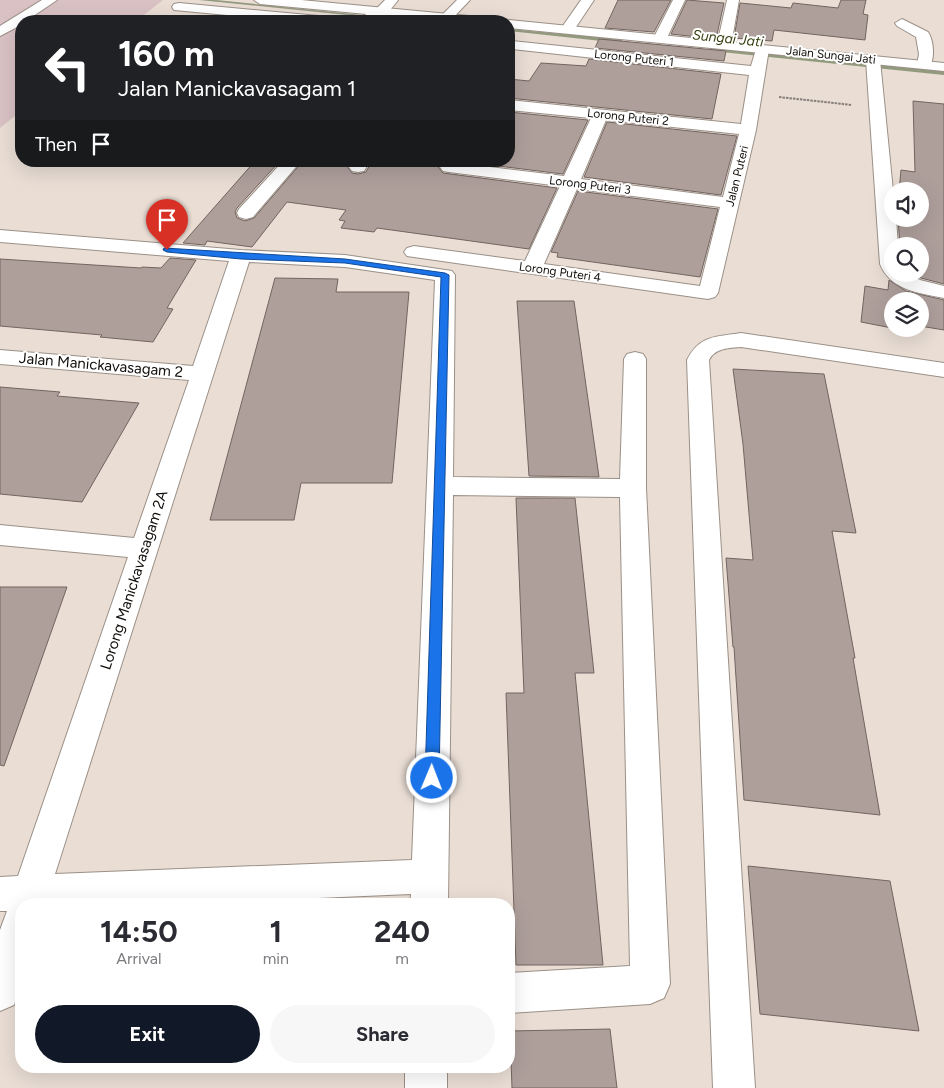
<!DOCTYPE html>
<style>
body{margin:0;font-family:Figtree,sans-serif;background:#f7f7f7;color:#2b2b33;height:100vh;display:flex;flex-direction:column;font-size:19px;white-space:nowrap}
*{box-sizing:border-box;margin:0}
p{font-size:16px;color:#7c7c81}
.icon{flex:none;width:28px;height:28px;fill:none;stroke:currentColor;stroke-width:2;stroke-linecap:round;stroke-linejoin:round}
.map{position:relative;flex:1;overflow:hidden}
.panel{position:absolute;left:15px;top:898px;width:500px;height:175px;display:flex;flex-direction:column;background:#fff;border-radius:20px;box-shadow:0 5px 20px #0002}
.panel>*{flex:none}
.hud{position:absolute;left:15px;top:15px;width:500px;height:152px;border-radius:20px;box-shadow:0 5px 20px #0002;background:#202124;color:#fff;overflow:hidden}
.controls{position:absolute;left:884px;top:182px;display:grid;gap:10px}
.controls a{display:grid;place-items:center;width:45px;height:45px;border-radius:50%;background:#fff;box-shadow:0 5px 20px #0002;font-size:25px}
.pin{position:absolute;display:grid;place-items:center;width:42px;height:42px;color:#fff;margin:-51px -21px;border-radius:50% 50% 50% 0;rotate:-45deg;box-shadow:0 0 5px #0007}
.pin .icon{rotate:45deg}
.me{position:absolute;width:55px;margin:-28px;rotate:1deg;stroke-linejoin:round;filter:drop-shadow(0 0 4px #0008)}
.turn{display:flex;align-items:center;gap:18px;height:105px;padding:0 20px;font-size:22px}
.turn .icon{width:65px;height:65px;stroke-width:2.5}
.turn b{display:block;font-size:35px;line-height:42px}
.then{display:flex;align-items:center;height:48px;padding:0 20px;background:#0003;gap:10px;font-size:19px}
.eta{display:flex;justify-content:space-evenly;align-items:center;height:85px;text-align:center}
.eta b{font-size:30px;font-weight:700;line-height:35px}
.cta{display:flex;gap:10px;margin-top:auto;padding:10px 20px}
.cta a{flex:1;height:58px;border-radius:30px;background:#111827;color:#fff;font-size:20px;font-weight:700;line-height:58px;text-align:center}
.cta a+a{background:#f7f7f7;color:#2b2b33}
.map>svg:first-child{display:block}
.green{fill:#d9c1c4}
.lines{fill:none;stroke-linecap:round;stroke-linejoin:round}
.stream{fill:#929a7e;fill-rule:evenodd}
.building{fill:#ae9f9b;stroke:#726561}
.minor-casing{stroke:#9b9087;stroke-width:2}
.major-casing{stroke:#9b9087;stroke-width:2}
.path{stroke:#867e78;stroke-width:2;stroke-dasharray:2.5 1;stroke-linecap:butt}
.minor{fill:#fff;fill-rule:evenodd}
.major{fill:#fff;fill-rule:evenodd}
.route{fill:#1a73e8;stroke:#114b97}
.labels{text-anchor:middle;stroke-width:4;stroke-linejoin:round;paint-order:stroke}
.far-street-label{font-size:12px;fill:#110d0a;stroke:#fff}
.far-water-label{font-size:14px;font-style:italic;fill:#36400f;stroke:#fff}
.street-label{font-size:15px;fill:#110d0a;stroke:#fff}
</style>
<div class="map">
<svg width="944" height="1088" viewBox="0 0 944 1088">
<rect width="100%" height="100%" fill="#e9ddd4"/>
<path class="green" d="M 0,0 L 163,0 L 136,21 L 21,21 L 21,111 L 0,128 Z"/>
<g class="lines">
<path class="stream" d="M 199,0 L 216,0 L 421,21 L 406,21 Z
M 509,29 L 620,39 L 623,41 L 620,43 L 509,31 Z
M 714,48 L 944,71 L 944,75 L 712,51 L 711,50 Z"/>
</g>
<path class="building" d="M 618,0 L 671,0 L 654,32 L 605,28 Z
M 687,0 L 724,3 L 716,39 L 671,34 Z
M 841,0 L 866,0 L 863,14 L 868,15 L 865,40 L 774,30 L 772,41 L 734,38 L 740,3 L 791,8 L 793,3 L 838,8 Z
M 599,39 L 726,51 L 724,61 L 595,48 Z
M 589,59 L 721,74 L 712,119 L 509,98 L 509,79 L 529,81 L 541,63 L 586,66 Z
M 913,101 L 944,104 L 944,284 L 921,278 L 912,274 L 920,274 L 920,246 L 900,246 L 898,219 L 920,219 L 920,191 L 899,191 L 901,170 L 915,172 Z
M 509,112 L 588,120 L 563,174 L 458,161 L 509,161 Z
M 607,122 L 737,136 L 721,195 L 584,177 Z
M 255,161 L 280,161 L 237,208 L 235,212 L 237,218 L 245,221 L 254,218 L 303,161 L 350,161 L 348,168 L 352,173 L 358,174 L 366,172 L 372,161 L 443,161 L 438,167 L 443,173 L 557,188 L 529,249 L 377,228 L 374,232 L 341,228 L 345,221 L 339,220 L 346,210 L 287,202 L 252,247 L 207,241 L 205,245 L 183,243 Z
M 578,191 L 718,209 L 700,277 L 557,257 L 558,253 L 551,252 Z
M 170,258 L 196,260 L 167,308 L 173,309 L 153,342 L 100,337 L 102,335 L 0,326 L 0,259 L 141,268 L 142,267 L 161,268 Z
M 275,278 L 338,279 L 336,292 L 409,292 L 392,483 L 301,483 L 294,520 L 210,520 Z
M 889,280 L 906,291 L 944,300 L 944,330 L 920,326 L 920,301 L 892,301 L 892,328 L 861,322 L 865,286 L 888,290 Z
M 517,301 L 574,301 L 599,477 L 529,476 Z
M 733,369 L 824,374 L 856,533 L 832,531 L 855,658 L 853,658 L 880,815 L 744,800 L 734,647 L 733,647 L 726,558 L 753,560 L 743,444 Z
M 0,387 L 60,392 L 57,396 L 139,403 L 82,502 L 0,494 Z
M 516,498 L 575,498 L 594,673 L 575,673 L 603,965 L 516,965 L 506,693 L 524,693 Z
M 0,587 L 67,587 L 4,766 L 0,765 Z
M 748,866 L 890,881 L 919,1031 L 760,1014 Z
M 610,1029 L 617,1088 L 512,1088 L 510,1031 Z"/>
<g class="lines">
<defs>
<path id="minor" d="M 42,0 L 57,0 L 26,21 L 21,21 L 21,25 L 0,36 L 0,26 Z
M 385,0 L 398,0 C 386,17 378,21 357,21 L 359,18 L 376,9 Z
M 457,0 L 470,0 L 450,21 L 436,21 Z
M 581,0 L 594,0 L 572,33 L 562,33 L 560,30 Z
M 673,0 L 685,0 L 665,42 L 655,42 L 653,39 Z
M 727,0 L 739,0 L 731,45 L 729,48 L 719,48 L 717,45 Z
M 179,3 L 330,17 L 337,21 L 289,21 L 174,10 L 172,7 L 174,4 Z
M 902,19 L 928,32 C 934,41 935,59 929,68 L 919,68 L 917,65 L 919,54 L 916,37 L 897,26 L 895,23 Z
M 512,41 L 751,66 L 757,46 L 767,46 L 769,49 L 756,130 L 718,293 L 715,297 L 708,299 L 407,256 L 404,252 L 407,248 L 414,246 L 525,261 L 560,186 L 449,172 L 443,171 L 440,167 L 443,163 L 449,162 L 564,176 L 591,118 L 509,110 L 509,100 L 741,124 L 749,75 L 512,49 L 509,48 L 509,42 ZM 606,120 L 739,134 L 723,197 L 581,179 ZM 577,189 L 720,207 L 700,286 L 544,264 Z
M 873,56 L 878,57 L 880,60 L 893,191 L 892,219 L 896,219 L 898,246 L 892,246 L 892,274 L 909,274 L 920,280 L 944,286 L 944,298 C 919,293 890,290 880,264 L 866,60 L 868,57 Z
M 283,161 L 301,161 L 253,217 L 246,219 L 239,217 L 237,213 L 239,209 Z
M 352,161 L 370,161 L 364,171 L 358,172 L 352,171 L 349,167 Z
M 0,230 L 241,250 L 345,255 L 452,271 L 455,275 L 453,477 L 620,479 L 624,359 L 627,354 L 635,352 L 643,354 L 646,359 L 646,488 L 670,984 L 664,998 L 650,1004 L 509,1013 L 509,973 L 630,966 L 620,497 L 453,495 L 448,904 L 410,904 L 411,894 L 180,904 L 21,904 L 21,986 L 14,1005 L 0,1011 L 0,930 L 7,911 L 0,911 L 0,877 L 18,876 L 128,557 L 0,545 L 0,525 L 134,538 L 189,380 L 0,364 L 0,350 L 193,366 L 229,261 L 0,242 ZM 249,262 L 345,267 L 435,280 L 412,860 L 55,874 Z
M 741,333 L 944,363 L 944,377 L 741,347 C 729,348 715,348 709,360 L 755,1088 L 713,1088 L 687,360 C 700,335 715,337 741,333 Z
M 405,1066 L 447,1066 L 447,1088 L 405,1088 Z"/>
<path id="major" d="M 254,0 L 301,0 L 480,17 L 487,21 L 441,21 L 260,4 Z
M 509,20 L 944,63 L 944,71 L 509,28 L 509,21 L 504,21 Z"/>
</defs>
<use href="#minor" class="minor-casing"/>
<use href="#major" class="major-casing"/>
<path class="path" d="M 779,97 L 852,105"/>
<use href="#minor" class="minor"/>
<use href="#major" class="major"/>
</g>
<path class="route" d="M 164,248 L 345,259 L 445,273 L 449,275 L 439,778 L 437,783 L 432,784 L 427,783 L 425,778 L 441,277 L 345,263 L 241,259 L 167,252 L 163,250 Z"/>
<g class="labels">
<g class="far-street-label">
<text transform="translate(831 55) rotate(6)" y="4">Jalan Sungai Jati</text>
<text transform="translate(634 58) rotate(6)" y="4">Lorong Puteri 1</text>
<text transform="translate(628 117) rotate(6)" y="4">Lorong Puteri 2</text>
<text transform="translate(737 176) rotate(-76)" y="4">Jalan Puteri</text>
<text transform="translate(590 185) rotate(7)" y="4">Lorong Puteri 3</text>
<text transform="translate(560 272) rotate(8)" y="4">Lorong Puteri 4</text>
</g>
<g class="far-water-label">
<text transform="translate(728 38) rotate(6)" y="5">Sungai Jati</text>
</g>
<g class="street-label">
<text transform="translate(101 365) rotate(5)" y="5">Jalan Manickavasagam 2</text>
<text transform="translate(134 580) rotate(-72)" y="5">Lorong Manickavasagam 2A</text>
</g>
</g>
</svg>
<div class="controls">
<a><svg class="icon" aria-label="sound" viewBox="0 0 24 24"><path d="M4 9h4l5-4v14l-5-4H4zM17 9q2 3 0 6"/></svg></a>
<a><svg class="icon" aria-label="search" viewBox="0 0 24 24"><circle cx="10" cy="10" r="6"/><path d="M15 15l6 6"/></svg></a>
<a><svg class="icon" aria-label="layers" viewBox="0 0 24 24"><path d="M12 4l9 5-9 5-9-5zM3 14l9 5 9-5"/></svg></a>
</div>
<div class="pin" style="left:167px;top:250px;background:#d93025"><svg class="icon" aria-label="arrive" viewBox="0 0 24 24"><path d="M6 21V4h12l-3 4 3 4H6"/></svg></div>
<svg class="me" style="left:432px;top:778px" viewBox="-20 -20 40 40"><circle r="17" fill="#1a73e8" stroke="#fff" stroke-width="3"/><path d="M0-11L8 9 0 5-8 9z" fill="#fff"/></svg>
<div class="hud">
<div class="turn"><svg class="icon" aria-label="left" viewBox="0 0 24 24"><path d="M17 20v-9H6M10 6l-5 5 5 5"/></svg><div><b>160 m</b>Jalan Manickavasagam 1</div></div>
<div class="then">Then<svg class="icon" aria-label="arrive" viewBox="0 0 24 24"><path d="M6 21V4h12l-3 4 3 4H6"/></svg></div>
</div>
<section class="panel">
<div class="eta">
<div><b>14:50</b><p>Arrival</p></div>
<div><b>1</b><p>min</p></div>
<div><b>240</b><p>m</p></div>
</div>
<div class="cta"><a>Exit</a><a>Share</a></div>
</section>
</div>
